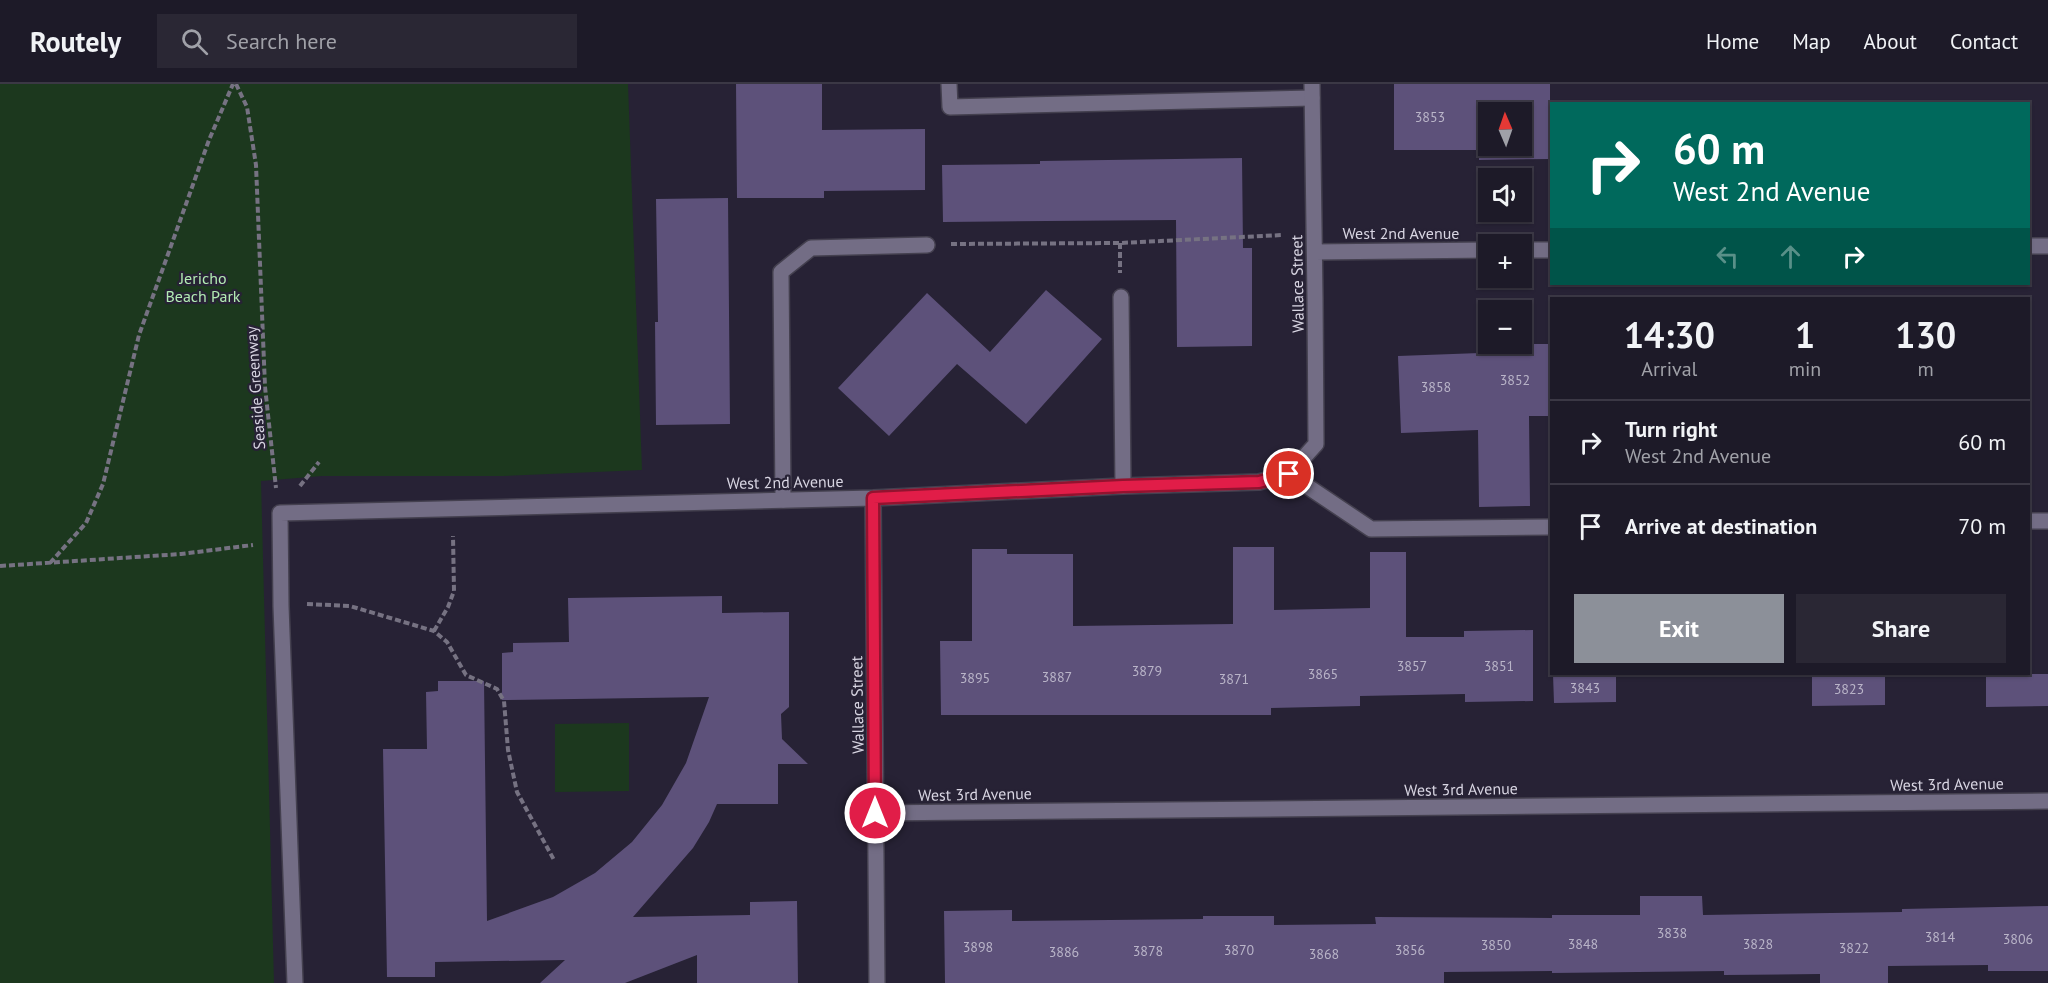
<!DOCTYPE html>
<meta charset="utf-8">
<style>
body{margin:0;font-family:"PT Sans",sans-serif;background:#2a2734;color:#f1f3f6;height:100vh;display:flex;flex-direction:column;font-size:22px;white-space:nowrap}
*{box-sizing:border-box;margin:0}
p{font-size:20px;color:#a0a1a8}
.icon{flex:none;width:33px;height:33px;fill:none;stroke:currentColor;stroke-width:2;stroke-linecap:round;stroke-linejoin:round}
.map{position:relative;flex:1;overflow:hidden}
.sheet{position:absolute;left:1550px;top:213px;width:480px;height:378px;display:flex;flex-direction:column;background:#1d1a28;border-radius:0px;box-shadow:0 2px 4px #0004,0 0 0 2px #3b3845}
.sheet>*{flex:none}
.hud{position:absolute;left:1550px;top:18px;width:480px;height:183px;border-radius:0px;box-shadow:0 2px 4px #0004,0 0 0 2px #3b3845;background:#00695c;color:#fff;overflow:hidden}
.needle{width:39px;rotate:358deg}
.fabs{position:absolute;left:1478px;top:18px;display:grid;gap:12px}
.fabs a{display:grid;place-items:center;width:54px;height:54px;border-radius:0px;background:#1d1a28;box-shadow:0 2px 4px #0004,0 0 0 2px #3b3845;font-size:30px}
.pin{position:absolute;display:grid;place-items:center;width:51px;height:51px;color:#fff;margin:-26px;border:3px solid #fff;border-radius:50%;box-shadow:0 2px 6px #0007}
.me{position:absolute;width:66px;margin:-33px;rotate:0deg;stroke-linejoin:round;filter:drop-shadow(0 0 4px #0008)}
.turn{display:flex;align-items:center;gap:21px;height:126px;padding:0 24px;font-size:27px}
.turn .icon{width:78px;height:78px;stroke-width:2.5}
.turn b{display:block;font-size:42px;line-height:51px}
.lanes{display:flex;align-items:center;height:57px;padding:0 24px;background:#0003;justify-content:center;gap:30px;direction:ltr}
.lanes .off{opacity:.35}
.eta{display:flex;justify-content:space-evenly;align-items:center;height:102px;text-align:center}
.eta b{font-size:36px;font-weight:600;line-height:42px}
.cta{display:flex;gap:12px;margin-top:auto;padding:12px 24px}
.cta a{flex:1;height:69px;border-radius:0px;background:#8c9099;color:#fff;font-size:24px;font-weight:600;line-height:69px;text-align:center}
.cta a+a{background:#2a2734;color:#f1f3f6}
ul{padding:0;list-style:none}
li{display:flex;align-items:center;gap:18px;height:84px;padding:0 24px;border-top:2px solid #3b3845}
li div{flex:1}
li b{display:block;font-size:22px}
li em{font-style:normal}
header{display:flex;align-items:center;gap:36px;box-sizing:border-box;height:84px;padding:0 30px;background:#1d1a28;border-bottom:2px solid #3b3845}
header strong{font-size:28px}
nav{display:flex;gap:33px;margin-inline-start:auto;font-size:21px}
.search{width:420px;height:54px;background:#2a2734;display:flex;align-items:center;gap:15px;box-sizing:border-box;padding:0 21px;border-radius:0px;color:#a0a1a8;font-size:22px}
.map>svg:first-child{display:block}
.green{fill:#1c381e}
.building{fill:#5d517a;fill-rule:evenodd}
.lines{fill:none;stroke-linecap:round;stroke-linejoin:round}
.lane-casing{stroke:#44404f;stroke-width:18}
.street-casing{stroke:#44404f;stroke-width:18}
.path{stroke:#767282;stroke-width:4;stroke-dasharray:6 3;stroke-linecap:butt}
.lane{stroke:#736d85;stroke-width:15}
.street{stroke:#736d85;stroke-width:15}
.route-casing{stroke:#92132f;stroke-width:15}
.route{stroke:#e11d48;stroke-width:10}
.labels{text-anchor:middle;stroke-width:4.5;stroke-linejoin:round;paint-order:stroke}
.number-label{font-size:14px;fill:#b9b4c8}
.street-label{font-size:16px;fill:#d8d5e2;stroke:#272235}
.park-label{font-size:16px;fill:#b2ebb3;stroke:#272235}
</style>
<header>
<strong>Routely</strong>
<div class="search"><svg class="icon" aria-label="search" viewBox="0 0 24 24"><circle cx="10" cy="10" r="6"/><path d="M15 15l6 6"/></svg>Search here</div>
<nav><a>Home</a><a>Map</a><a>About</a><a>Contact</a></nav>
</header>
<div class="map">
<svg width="2048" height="899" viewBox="0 0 2048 899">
<rect width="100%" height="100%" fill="#272235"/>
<path class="green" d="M 0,0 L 628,0 L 642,386 L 503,392 L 322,392 L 261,397 L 274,899 L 0,899 Z
M 629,639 L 629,707 L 555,708 L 555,640 Z"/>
<path class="building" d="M 736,0 L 822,0 L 822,46 L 925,45 L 925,106 L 824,107 L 824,114 L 737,114 Z
M 1394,0 L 1550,0 L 1550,75 L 1479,76 L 1479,66 L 1394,66 ZM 1488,28 L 1521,28 L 1521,62 L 1488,62 Z
M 1242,74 L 1243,164 L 1252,164 L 1252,262 L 1177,263 L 1176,136 L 943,138 L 942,81 L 1040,80 L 1040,77 Z
M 728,114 L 730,340 L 656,341 L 655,238 L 658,238 L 656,115 Z
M 1046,206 L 1102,255 L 1026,340 L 957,280 L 889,352 L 838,304 L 927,209 L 990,268 Z
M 1480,260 L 1551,260 L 1551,332 L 1529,332 L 1530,422 L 1479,423 L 1478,346 L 1401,349 L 1398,272 L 1480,269 Z
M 1233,463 L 1274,463 L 1274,526 L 1370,524 L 1370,468 L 1406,468 L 1406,553 L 1464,553 L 1464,547 L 1533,546 L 1533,617 L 1465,618 L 1465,610 L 1360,612 L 1360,622 L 1271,624 L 1271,631 L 941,631 L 940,557 L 972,557 L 972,465 L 1007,465 L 1007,470 L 1073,470 L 1073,542 L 1233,540 Z
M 722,512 L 722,529 L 789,528 L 789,623 L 781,630 L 782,655 L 808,680 L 778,680 L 778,720 L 717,720 L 709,738 L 693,764 L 633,833 L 750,831 L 750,818 L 797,817 L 798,899 L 697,899 L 697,871 L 625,899 L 540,899 L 565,876 L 435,878 L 435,893 L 387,893 L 383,665 L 427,665 L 426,608 L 438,607 L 438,597 L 484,597 L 487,837 L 553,813 L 595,789 L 632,758 L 662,721 L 686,679 L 709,613 L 502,616 L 502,569 L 513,568 L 513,559 L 569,558 L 568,514 Z
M 1553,590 L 1616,590 L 1616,618 L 1554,619 Z
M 1812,590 L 1885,590 L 1885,621 L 1812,622 Z
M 1986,590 L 2048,590 L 2048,622 L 1986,623 Z
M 1640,812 L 1702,812 L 1703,831 L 1902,828 L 1902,825 L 2048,822 L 2048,887 L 1988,887 L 1988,881 L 1888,882 L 1888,899 L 1820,899 L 1820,890 L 1724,891 L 1724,887 L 1552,889 L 1552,887 L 1444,888 L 1444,899 L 945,899 L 944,827 L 1012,826 L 1012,837 L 1203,835 L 1203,832 L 1274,832 L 1274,841 L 1376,840 L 1375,833 L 1552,834 L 1552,831 L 1640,831 Z"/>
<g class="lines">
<defs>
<path id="lane" d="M 949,0 L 950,23 L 1312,14
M 1121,213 L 1123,402
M 1289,390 L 1371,445 L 1551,443
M 783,416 L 781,188 L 811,164 L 927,161
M 2028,437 L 2048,437"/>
<path id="street" d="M 2028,162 L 2048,162
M 1521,166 L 1551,166
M 1315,168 L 1488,166
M 873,414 L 877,899
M 875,729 L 2048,717
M 295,899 L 281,522 L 280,429 L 873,414 L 1123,402 L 1259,398 L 1289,390 L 1316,360 L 1315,214 L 1312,0"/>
</defs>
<use href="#lane" class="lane-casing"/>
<use href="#street" class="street-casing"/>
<path class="path" d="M 236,0 L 247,23 L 256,81 L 265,303 L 276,404
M 1120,159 L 1120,189
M 951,160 L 1120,159 L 1283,151
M 300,402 L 319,378
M 50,479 L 86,439 L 103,400 L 139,251 L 209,56 L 233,0
M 0,482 L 181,470 L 253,461
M 307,520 L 350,522 L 434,547 L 447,558 L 466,591 L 497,605 L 504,617 L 508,666 L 517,708 L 554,776
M 434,547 L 448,523 L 454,507 L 453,452"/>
<use href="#lane" class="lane"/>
<use href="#street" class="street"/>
</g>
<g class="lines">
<defs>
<path id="route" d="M 875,729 L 873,414 L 1123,402 L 1259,398 L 1289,390"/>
</defs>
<use href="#route" class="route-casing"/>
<use href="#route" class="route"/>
</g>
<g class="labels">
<g class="number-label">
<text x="1430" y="38">3853</text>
<text x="1515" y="301">3852</text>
<text x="1436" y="308">3858</text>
<text x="1412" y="587">3857</text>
<text x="1499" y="587">3851</text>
<text x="1147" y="592">3879</text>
<text x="1323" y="595">3865</text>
<text x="1057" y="598">3887</text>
<text x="975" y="599">3895</text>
<text x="1234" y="600">3871</text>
<text x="1585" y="609">3843</text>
<text x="1849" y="610">3823</text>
<text x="1672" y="854">3838</text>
<text x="1940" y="858">3814</text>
<text x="2018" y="860">3806</text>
<text x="1583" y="865">3848</text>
<text x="1758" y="865">3828</text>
<text x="1496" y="866">3850</text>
<text x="978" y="868">3898</text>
<text x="1854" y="869">3822</text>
<text x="1239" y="871">3870</text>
<text x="1410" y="871">3856</text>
<text x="1148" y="872">3878</text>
<text x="1064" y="873">3886</text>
<text x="1324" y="875">3868</text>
</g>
<g class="street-label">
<text x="1401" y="155">West 2nd Avenue</text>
<text transform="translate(1297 200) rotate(-91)" y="6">Wallace Street</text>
<text transform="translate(255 304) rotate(-94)" y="6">Seaside Greenway</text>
<text transform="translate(785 398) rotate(-1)" y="6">West 2nd Avenue</text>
<text transform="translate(857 621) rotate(-91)" y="6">Wallace Street</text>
<text transform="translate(1947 700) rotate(-1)" y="6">West 3rd Avenue</text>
<text transform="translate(1461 705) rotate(-1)" y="6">West 3rd Avenue</text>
<text transform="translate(975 710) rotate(-1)" y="6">West 3rd Avenue</text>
</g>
<g class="park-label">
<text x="203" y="200">Jericho<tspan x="203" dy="18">Beach Park</tspan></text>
</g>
</g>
</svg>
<div class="fabs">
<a><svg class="needle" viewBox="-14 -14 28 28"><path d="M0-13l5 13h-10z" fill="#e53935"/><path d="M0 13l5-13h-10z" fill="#a0a1a8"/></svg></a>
<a><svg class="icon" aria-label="sound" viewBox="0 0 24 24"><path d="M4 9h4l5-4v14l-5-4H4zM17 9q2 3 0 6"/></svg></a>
<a>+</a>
<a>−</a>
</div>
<div class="pin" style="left:1289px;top:390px;background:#d93025"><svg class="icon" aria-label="arrive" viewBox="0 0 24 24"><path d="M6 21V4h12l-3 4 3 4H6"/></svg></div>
<svg class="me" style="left:875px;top:729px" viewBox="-20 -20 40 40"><circle r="17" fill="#e11d48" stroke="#fff" stroke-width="3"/><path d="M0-11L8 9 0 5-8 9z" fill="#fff"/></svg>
<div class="hud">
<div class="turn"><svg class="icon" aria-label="right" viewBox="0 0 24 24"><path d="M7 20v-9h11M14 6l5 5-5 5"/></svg><div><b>60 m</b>West 2nd Avenue</div></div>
<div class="lanes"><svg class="icon off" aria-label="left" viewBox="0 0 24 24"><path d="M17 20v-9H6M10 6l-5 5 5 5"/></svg><svg class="icon off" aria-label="ahead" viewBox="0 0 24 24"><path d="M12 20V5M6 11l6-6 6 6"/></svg><svg class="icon" aria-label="right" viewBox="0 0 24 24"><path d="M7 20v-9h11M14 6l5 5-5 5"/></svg></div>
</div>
<section class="sheet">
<div class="eta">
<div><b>14:30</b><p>Arrival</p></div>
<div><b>1</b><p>min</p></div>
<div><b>130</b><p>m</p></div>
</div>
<ul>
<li><svg class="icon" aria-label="right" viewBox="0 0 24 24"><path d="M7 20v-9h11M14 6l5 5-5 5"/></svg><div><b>Turn right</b><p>West 2nd Avenue</p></div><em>60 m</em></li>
<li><svg class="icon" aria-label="arrive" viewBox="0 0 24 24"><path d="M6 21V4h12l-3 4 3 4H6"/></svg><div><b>Arrive at destination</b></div><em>70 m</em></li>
</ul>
<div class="cta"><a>Exit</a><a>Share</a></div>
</section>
</div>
